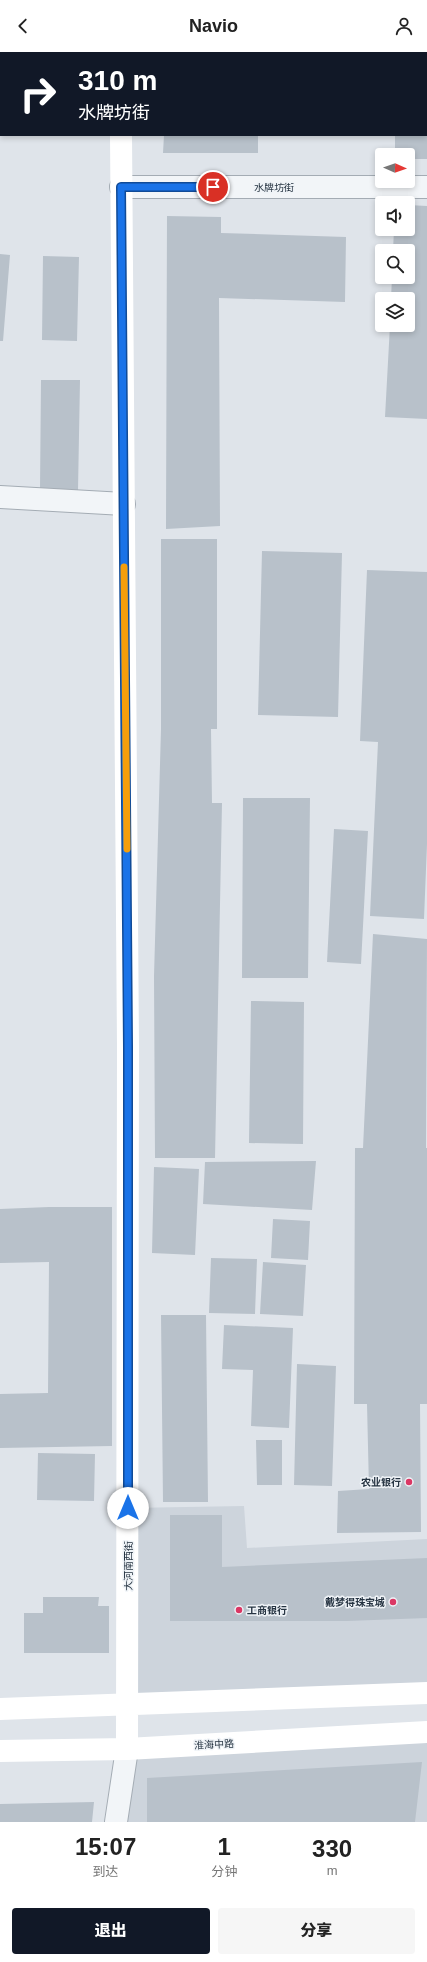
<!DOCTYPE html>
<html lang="zh">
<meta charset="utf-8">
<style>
body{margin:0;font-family:Arial,"Noto Sans SC",sans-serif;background:#f6f6f6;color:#222;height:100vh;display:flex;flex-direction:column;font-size:15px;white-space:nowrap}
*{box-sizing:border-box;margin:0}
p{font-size:13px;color:#767676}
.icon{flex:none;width:22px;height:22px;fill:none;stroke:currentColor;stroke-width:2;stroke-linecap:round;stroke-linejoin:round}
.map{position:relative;height:1770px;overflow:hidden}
.sheet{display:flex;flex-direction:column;background:#fff;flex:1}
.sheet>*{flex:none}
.top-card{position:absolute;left:0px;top:0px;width:427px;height:84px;box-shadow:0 2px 6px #0003;background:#111827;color:#fff;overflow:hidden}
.needle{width:26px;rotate:92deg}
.tools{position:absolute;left:375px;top:96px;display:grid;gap:8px}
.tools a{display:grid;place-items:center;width:40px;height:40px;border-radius:4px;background:#fff;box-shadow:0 2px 6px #0003;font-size:20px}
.pin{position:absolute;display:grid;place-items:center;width:34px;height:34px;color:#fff;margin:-17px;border:2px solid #fff;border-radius:50%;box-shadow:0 1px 4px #0007}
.me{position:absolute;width:44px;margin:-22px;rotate:0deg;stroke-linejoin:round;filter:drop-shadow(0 0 3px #0008)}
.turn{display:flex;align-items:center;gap:14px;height:84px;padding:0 12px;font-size:18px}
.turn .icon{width:52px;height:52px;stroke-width:2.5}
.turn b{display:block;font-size:28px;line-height:34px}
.eta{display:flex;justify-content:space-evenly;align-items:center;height:68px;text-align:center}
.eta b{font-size:24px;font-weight:800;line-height:28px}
.action{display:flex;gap:8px;margin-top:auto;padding:8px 12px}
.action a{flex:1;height:46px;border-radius:4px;background:#111827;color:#fff;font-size:16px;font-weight:800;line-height:46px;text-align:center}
.action a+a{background:#f6f6f6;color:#222}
header{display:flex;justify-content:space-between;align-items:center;height:52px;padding:0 12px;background:#fff;font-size:18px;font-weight:800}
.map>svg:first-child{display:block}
.built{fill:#cdd4dc}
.building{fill:#b8c1ca}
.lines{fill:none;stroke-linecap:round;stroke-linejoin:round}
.street-casing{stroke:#a4acb4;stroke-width:24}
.street{stroke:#f2f5f8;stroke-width:22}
.secondary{stroke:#fff;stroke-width:22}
.route-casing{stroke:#114b97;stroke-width:10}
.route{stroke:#1a73e8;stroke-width:7}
.slow{stroke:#f59e0b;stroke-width:7}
.poi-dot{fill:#db3764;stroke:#eff3f7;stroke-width:1.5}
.labels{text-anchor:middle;stroke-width:3;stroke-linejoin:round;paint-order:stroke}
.street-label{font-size:10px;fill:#263442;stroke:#eff3f7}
.poi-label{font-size:10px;font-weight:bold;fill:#263442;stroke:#eff3f7;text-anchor:end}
</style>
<header><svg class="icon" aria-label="back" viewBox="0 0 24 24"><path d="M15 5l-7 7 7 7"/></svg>Navio<svg class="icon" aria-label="person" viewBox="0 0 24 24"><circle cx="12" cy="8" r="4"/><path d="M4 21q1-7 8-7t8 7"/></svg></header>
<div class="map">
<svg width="427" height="1770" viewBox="0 0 427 1770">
<rect width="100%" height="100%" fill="#dfe4ea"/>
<path class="built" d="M 244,1454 L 247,1496 L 427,1487 L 427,1641 L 128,1652 L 128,1456 Z
M 427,1680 L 427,1770 L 116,1770 L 127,1697 Z"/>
<path class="building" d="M 164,83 L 258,83 L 258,101 L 163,101 Z
M 395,83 L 427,83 L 427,107 L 408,107 L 408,103 L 395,103 Z
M 408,153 L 427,154 L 427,367 L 385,365 L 390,273 L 408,273 L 408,247 L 391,247 L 392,225 L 408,225 L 408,199 L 393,199 L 394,177 L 408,177 Z
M 167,164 L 221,165 L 221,181 L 346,185 L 345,250 L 219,246 L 220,474 L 166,477 Z
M 0,202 L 10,203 L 3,289 L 0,289 Z
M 43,204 L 79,205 L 77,289 L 42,288 Z
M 41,328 L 80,328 L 78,438 L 40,437 Z
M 161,487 L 217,487 L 217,677 L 211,677 L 212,751 L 222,751 L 215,1106 L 155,1106 L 154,924 L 161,677 Z
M 262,499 L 342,501 L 338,665 L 258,663 Z
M 367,518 L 427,520 L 427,792 L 424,867 L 370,864 L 378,690 L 360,689 Z
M 243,746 L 310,746 L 308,926 L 242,926 Z
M 334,777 L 368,779 L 361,912 L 327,910 Z
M 373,882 L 427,887 L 426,1096 L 427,1096 L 427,1352 L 420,1352 L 421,1480 L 337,1481 L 338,1439 L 369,1437 L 367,1352 L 354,1352 L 355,1096 L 363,1096 Z
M 251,949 L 304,950 L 303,1092 L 249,1091 Z
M 316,1109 L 312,1158 L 203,1152 L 205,1110 Z
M 154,1115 L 199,1117 L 195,1203 L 152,1201 Z
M 49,1155 L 112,1155 L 112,1394 L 0,1396 L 0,1342 L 48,1341 L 49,1210 L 0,1211 L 0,1157 Z
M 273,1167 L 310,1169 L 308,1208 L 271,1206 Z
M 211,1206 L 257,1207 L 255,1262 L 209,1261 Z
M 263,1210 L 306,1213 L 303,1264 L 260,1262 Z
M 161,1263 L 206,1263 L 208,1450 L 163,1450 Z
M 224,1273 L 293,1276 L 289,1376 L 251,1374 L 253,1318 L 222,1317 Z
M 297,1312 L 336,1314 L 332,1434 L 294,1433 Z
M 256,1388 L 282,1388 L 282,1433 L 257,1433 Z
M 38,1401 L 95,1402 L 94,1449 L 37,1448 Z
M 170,1463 L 222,1463 L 222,1515 L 427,1506 L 427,1566 L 347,1569 L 170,1569 Z
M 43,1545 L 99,1545 L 98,1554 L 109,1554 L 109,1601 L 24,1601 L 24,1561 L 43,1561 Z
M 422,1710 L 415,1770 L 147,1770 L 147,1726 Z
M 94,1750 L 92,1770 L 0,1770 L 0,1752 Z"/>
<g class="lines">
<defs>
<path id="street" d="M 121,135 L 427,135
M 0,445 L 124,452
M 116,1770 L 127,1697"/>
</defs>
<use href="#street" class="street-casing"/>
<use href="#street" class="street"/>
<path class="secondary" d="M 120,0 L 120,1
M 121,83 L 128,995 L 127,1697
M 0,1657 L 427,1641
M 0,1699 L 127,1697 L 427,1680"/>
</g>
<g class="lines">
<defs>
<path id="route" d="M 128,1456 L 128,995 L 121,135 L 213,135"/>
</defs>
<use href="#route" class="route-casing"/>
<use href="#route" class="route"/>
<path class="slow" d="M 124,515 L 127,797"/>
</g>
<g class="poi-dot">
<circle cx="409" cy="1430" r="4"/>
<circle cx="393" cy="1550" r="4"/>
<circle cx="239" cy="1558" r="4"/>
</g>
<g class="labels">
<g class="street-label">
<text x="274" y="139">水牌坊街</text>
<text transform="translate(128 1514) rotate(-90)" y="4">大河南西街</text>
<text transform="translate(214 1692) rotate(-3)" y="4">淮海中路</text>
</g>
<g class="poi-label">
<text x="401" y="1434">农业银行</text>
<text x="385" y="1554">戴梦得珠宝城</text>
<text x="247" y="1562" text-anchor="start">工商银行</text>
</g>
</g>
</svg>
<div class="tools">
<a><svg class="needle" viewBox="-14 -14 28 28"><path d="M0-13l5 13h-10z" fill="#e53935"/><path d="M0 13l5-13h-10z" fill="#767676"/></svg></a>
<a><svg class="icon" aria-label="sound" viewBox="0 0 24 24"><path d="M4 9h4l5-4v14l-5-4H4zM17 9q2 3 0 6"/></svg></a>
<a><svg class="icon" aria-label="search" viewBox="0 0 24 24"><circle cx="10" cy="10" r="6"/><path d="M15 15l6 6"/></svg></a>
<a><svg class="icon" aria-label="layers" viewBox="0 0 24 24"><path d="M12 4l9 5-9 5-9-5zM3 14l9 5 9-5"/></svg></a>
</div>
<div class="pin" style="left:213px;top:135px;background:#d93025"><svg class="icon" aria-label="arrive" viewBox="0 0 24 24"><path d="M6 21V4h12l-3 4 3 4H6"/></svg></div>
<svg class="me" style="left:128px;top:1456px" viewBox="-20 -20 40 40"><circle r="19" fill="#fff"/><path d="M0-13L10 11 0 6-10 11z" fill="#1a73e8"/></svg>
<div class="top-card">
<div class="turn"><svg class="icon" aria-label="right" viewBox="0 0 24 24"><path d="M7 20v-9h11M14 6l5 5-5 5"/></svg><div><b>310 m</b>水牌坊街</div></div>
</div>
</div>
<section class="sheet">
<div class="eta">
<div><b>15:07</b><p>到达</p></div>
<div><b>1</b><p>分钟</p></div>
<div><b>330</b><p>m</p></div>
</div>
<div class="action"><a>退出</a><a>分享</a></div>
</section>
